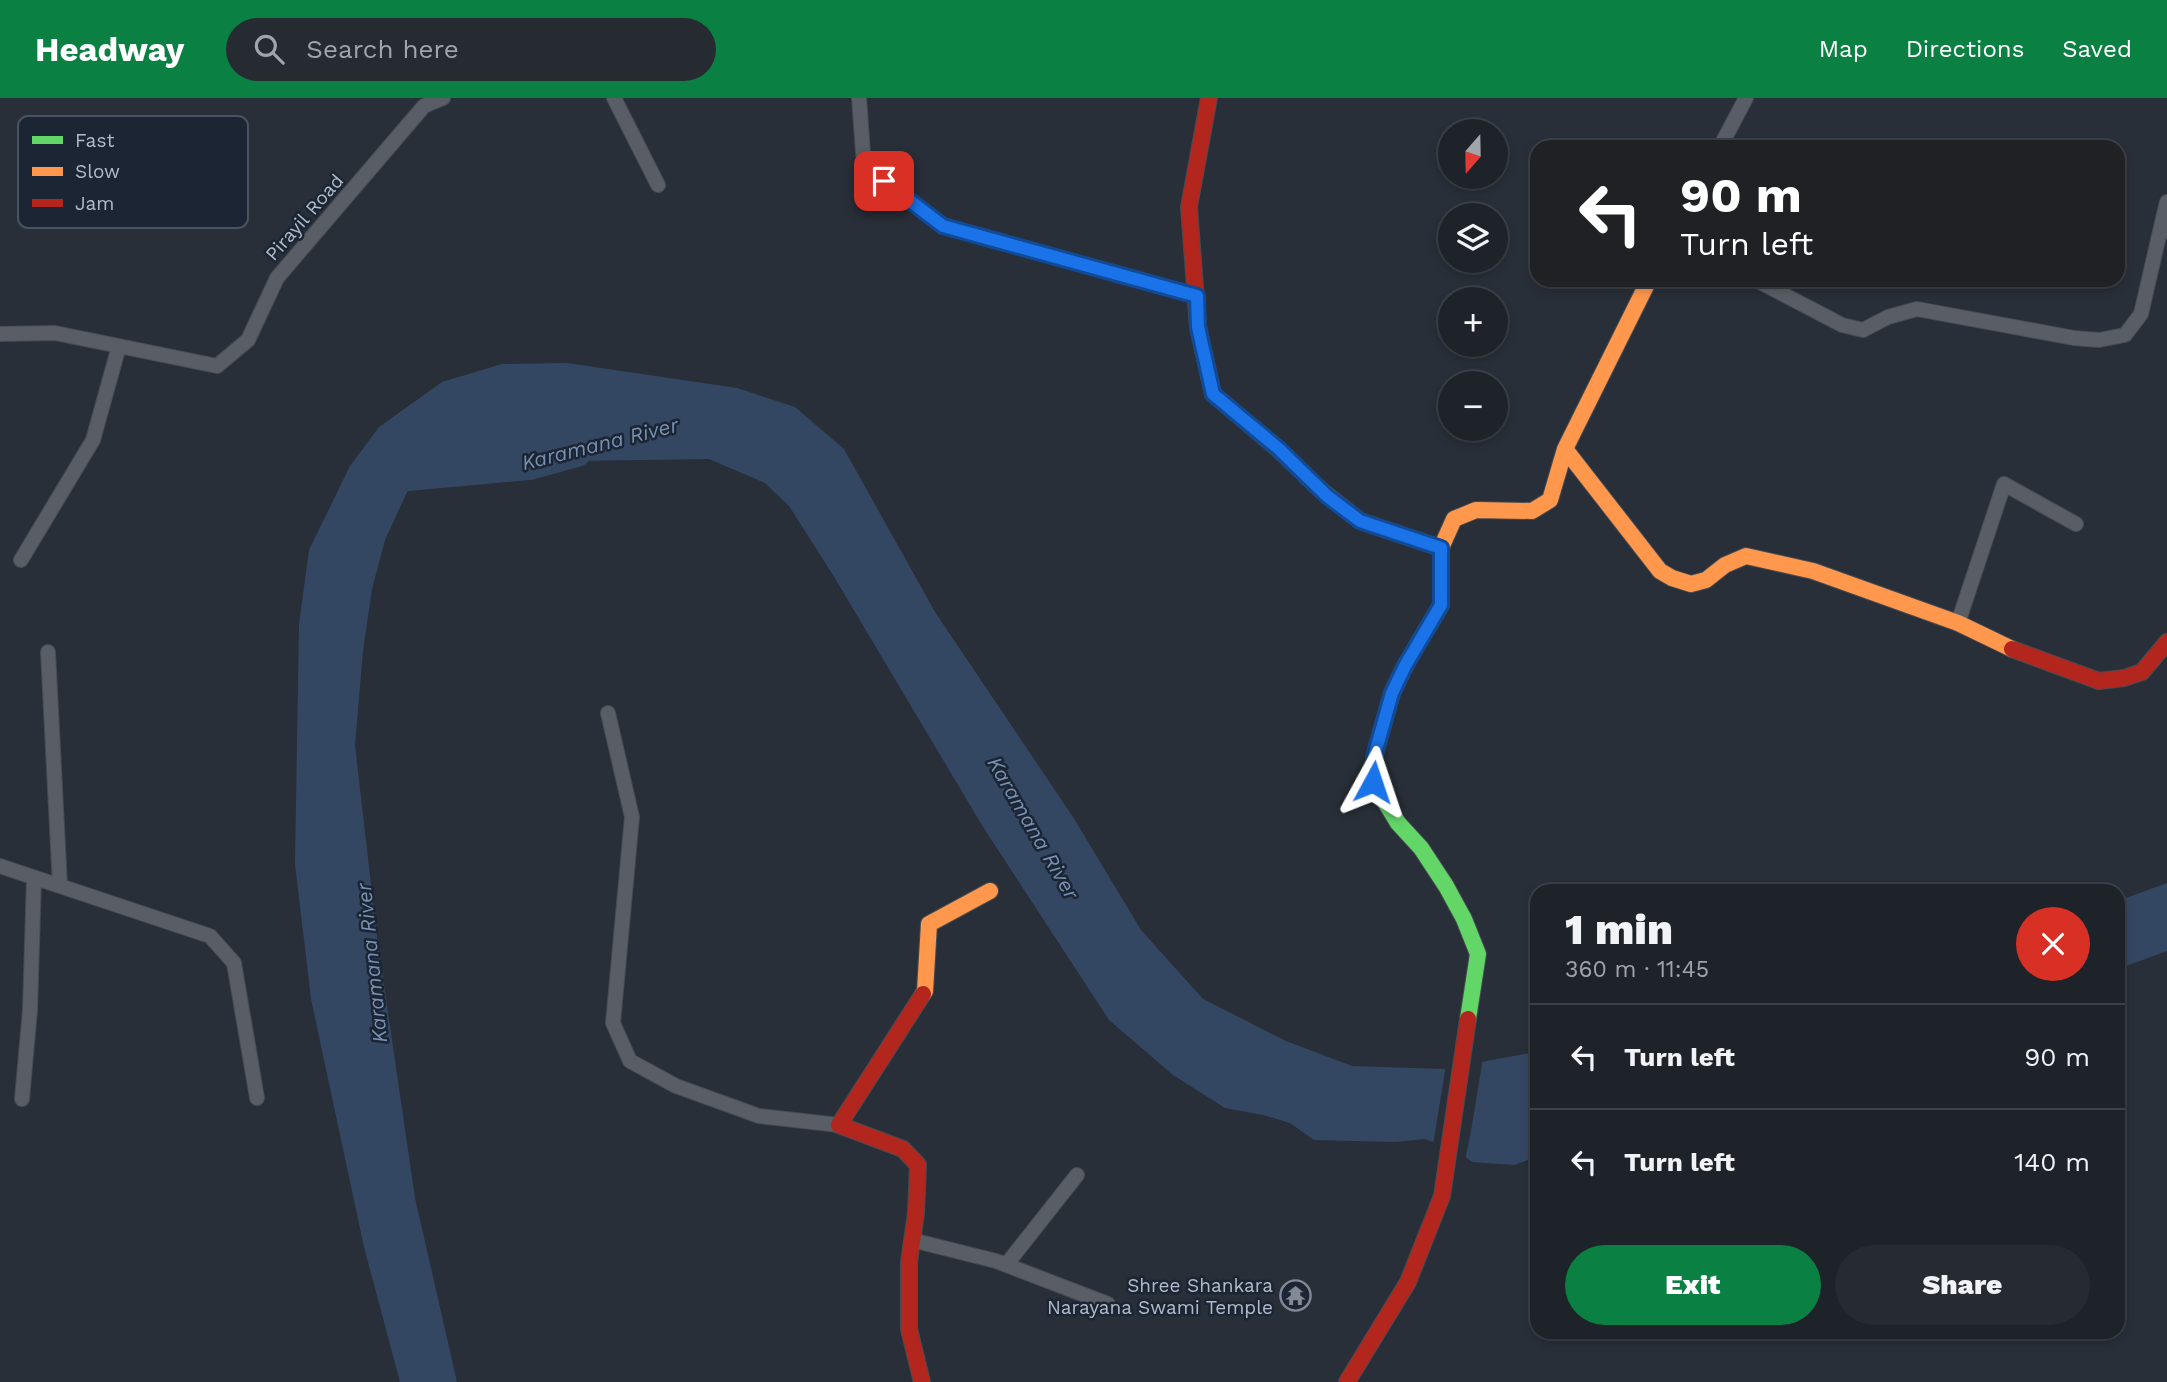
<!DOCTYPE html>
<meta charset="utf-8">
<style>
body{margin:0;font-family:"Work Sans",sans-serif;background:#262b32;color:#f1f3f6;height:100vh;display:flex;flex-direction:column;font-size:26px;white-space:nowrap}
*{box-sizing:border-box;margin:0}
p{font-size:23px;color:#a1a4a8}
.icon{flex:none;width:38px;height:38px;fill:none;stroke:currentColor;stroke-width:2;stroke-linecap:round;stroke-linejoin:round}
.map{position:relative;flex:1;overflow:hidden}
.panel{position:absolute;left:1530px;top:786px;width:595px;height:455px;display:flex;flex-direction:column;background:#1e232a;border-radius:21px;box-shadow:0 4px 10px #0003,0 0 0 2px #3c4047}
.panel>*{flex:none}
.top-card{position:absolute;left:1530px;top:42px;width:595px;height:147px;border-radius:21px;box-shadow:0 4px 10px #0003,0 0 0 2px #3c4047;background:#202124;color:#fff;overflow:hidden}
.needle{width:46px;rotate:200deg}
.controls{position:absolute;left:1438px;top:21px;display:grid;gap:14px}
.controls a{display:grid;place-items:center;width:70px;height:70px;border-radius:50%;background:#1e232a;box-shadow:0 4px 10px #0003,0 0 0 2px #3c4047;font-size:35px}
.pin{position:absolute;display:grid;place-items:center;width:60px;height:60px;color:#fff;margin:-30px;border-radius:14px;box-shadow:0 4px 10px #0006}
.me{position:absolute;width:77px;margin:-38px;rotate:5deg;stroke-linejoin:round;filter:drop-shadow(0 0 5px #0008)}
.turn{display:flex;align-items:center;gap:24px;height:147px;padding:0 35px;font-size:32px}
.turn .icon{width:91px;height:91px;stroke-width:2.5}
.turn b{display:block;font-size:49px;line-height:60px}
.round{display:grid;place-items:center;flex:none;width:74px;height:74px;border-radius:37px;background:#262b32}
.overview{display:flex;align-items:center;justify-content:space-between;height:119px;padding:0 35px}
h1{font-size:42px;font-weight:800;line-height:52px}
.primary-button{display:flex;gap:14px;margin-top:auto;padding:14px 35px}
.primary-button a{flex:1;height:80px;border-radius:42px;background:#0b8043;color:#fff;font-size:28px;font-weight:800;line-height:80px;text-align:center}
.primary-button a+a{background:#262b32;color:#f1f3f6}
ul{padding:0;list-style:none}
li{display:flex;align-items:center;gap:21px;height:105px;padding:0 35px;border-top:2px solid #3c4047}
li div{flex:1}
li b{display:block;font-size:26px}
li em{font-style:normal}
header{display:flex;align-items:center;gap:42px;box-sizing:border-box;height:98px;padding:0 35px;background:#0b8043;color:#fff}
header strong{font-size:33px}
nav{display:flex;gap:38px;margin-inline-start:auto;font-size:24px}
.search{width:490px;height:63px;background:#262b32;display:flex;align-items:center;gap:18px;box-sizing:border-box;padding:0 24px;border-radius:38px;color:#a1a4a8;font-size:26px}
.map>svg:first-child{display:block}
.water{fill:#344762}
.pier{fill:#282f38}
.lines{fill:none;stroke-linecap:round;stroke-linejoin:round}
.river{stroke:#344762;stroke-width:32}
.street-casing{stroke:#474b52;stroke-width:16}
.fast-casing{stroke:#474b52;stroke-width:18}
.slow-casing{stroke:#474b52;stroke-width:18}
.jam-casing{stroke:#474b52;stroke-width:18}
.street{stroke:#595d65;stroke-width:14}
.fast{stroke:#63d668;stroke-width:16}
.slow{stroke:#ff974d;stroke-width:16}
.jam{stroke:#b3261e;stroke-width:16}
.route-casing{stroke:#114b97;stroke-width:18}
.route{stroke:#1a73e8;stroke-width:12}
.labels{text-anchor:middle;stroke-width:5;stroke-linejoin:round;paint-order:stroke}
.street-label{font-size:19px;fill:#b2bbc9;stroke:#1b2533}
.poi-label{font-size:19px;fill:#b2bbc9;stroke:#1b2533;text-anchor:end}
.water-label{font-size:21px;font-style:italic;fill:#7890b2;stroke:#1b2533}
.key{fill:#1b2533;stroke:#485260;stroke-width:2}
.key-label{font-size:19px;fill:#b2bbc9}
</style>
<header>
<strong>Headway</strong>
<div class="search"><svg class="icon" aria-label="search" viewBox="0 0 24 24"><circle cx="10" cy="10" r="6"/><path d="M15 15l6 6"/></svg>Search here</div>
<nav><a>Map</a><a>Directions</a><a>Saved</a></nav>
</header>
<div class="map">
<svg width="2167" height="1284" viewBox="0 0 2167 1284">
<rect width="100%" height="100%" fill="#282f38"/>
<path class="water" d="M 567,265 L 737,290 L 795,309 L 844,351 L 935,514 L 1073,719 L 1141,832 L 1203,901 L 1286,943 L 1352,968 L 1443,971 L 1536,954 L 1536,1059 L 1514,1067 L 1472,1064 L 1454,1050 L 1424,1041 L 1396,1044 L 1314,1042 L 1290,1025 L 1263,1017 L 1225,1010 L 1173,977 L 1109,922 L 983,729 L 833,477 L 789,408 L 765,385 L 709,361 L 439,365 L 408,392 L 385,442 L 372,491 L 363,553 L 355,647 L 377,839 L 415,1100 L 457,1284 L 400,1284 L 364,1149 L 311,901 L 295,766 L 299,526 L 309,452 L 350,368 L 379,329 L 442,284 L 502,266 Z
M 2167,785 L 2167,853 L 2118,871 L 2118,803 Z"/>
<path class="pier" d="M 1483,960 L 1471,1033 L 1465,1063 L 1453,1054 L 1433,1047 L 1446,967 Z"/>
<g class="lines">
<path class="river" d="M 386,379 L 529,366 L 576,353"/>
<defs>
<path id="street" d="M 614,0 L 658,87
M 859,0 L 864,68 L 943,128 L 1197,198
M 1720,49 L 1746,0
M 2161,129 L 2167,104
M 1756,182 L 1842,227 L 1863,232 L 1888,219 L 1917,211 L 2074,240 L 2099,242 L 2125,237 L 2141,216 L 2161,129 L 2167,133
M 0,236 L 55,235 L 217,268 L 248,242 L 277,180 L 424,8 L 443,0
M 21,462 L 93,342 L 119,248
M 1958,525 L 2004,386 L 2076,426
M 48,554 L 60,788
M 608,615 L 632,719 L 613,925 L 630,963 L 676,988 L 759,1018 L 839,1027
M 0,768 L 210,838 L 234,865 L 257,1000
M 22,1001 L 30,912 L 34,780
M 912,1142 L 996,1163 L 1108,1206
M 1006,1167 L 1077,1077"/>
<path id="fast" d="M 1441,450 L 1441,507 L 1405,568 L 1392,595 L 1374,659 L 1373,684 L 1398,725 L 1421,750 L 1446,788 L 1464,821 L 1478,856 L 1468,921"/>
<path id="slow" d="M 1565,351 L 1660,473 L 1672,480 L 1691,486 L 1706,482 L 1725,467 L 1746,458 L 1813,473 L 1958,525 L 2012,551
M 1321,392 L 1360,423 L 1441,450 L 1454,421 L 1476,412 L 1532,413 L 1550,402 L 1565,351 L 1649,182
M 923,896 L 925,893 L 929,826 L 990,793"/>
<path id="jam" d="M 1209,0 L 1189,109 L 1198,229 L 1213,296 L 1278,351 L 1321,392
M 2012,551 L 2099,583 L 2124,580 L 2142,574 L 2167,544
M 922,1284 L 909,1231 L 909,1164 L 916,1115 L 918,1067 L 903,1051 L 839,1027 L 923,896
M 1347,1284 L 1408,1184 L 1442,1098 L 1468,921"/>
</defs>
<use href="#street" class="street-casing"/>
<use href="#fast" class="fast-casing"/>
<use href="#slow" class="slow-casing"/>
<use href="#jam" class="jam-casing"/>
<use href="#street" class="street"/>
<use href="#fast" class="fast"/>
<use href="#slow" class="slow"/>
<use href="#jam" class="jam"/>
</g>
<g class="lines">
<defs>
<path id="route" d="M 884,83 L 943,128 L 1197,198 L 1198,229 L 1213,296 L 1279,351 L 1327,398 L 1360,423 L 1441,450 L 1441,507 L 1405,568 L 1392,595 L 1374,659 L 1373,684"/>
</defs>
<use href="#route" class="route-casing"/>
<use href="#route" class="route"/>
</g>
<defs>
<symbol id="temple-ring" viewBox="-11 -11 22 22"><circle r="9.5" fill="#1b2533" stroke="#828a96" stroke-width="1.5"/><path d="M0-6L5-2H3V0L6.5 2.5H4V6H1.5V3h-3V6H-4V2.5H-6.5L-3 0V-2H-5Z" fill="#828a96"/></symbol>
</defs>
<g fill-rule="evenodd">
<use href="#temple-ring" x="1278" y="1180" width="35" height="35"/>
</g>
<g class="labels">
<g class="street-label">
<text transform="translate(304 119) rotate(-49)" y="7">Pirayil Road</text>
</g>
<g class="poi-label">
<text x="1273" y="1194">Shree Shankara<tspan x="1273" dy="22">Narayana Swami Temple</tspan></text>
</g>
<g class="water-label">
<text transform="translate(600 346) rotate(-14)" y="7">Karamana River</text>
<text transform="translate(1033 730) rotate(60)" y="7">Karamana River</text>
<text transform="translate(372 865) rotate(-96)" y="7">Karamana River</text>
</g>
</g>
<rect x="18" y="18" width="230" height="112" rx="10" class="key"/>
<rect x="32" y="38" width="31" height="8" fill="#63d668"/>
<rect x="32" y="69" width="31" height="9" fill="#ff974d"/>
<rect x="32" y="101" width="31" height="8" fill="#b3261e"/>
<g class="key-label">
<text x="75" y="49">Fast</text>
<text x="75" y="80">Slow</text>
<text x="75" y="112">Jam</text>
</g>
</svg>
<div class="controls">
<a><svg class="needle" viewBox="-14 -14 28 28"><path d="M0-13l5 13h-10z" fill="#e53935"/><path d="M0 13l5-13h-10z" fill="#a1a4a8"/></svg></a>
<a><svg class="icon" aria-label="layers" viewBox="0 0 24 24"><path d="M12 4l9 5-9 5-9-5zM3 14l9 5 9-5"/></svg></a>
<a>+</a>
<a>−</a>
</div>
<div class="pin" style="left:884px;top:83px;background:#d93025"><svg class="icon" aria-label="arrive" viewBox="0 0 24 24"><path d="M6 21V4h12l-3 4 3 4H6"/></svg></div>
<svg class="me" style="left:1373px;top:684px" viewBox="-20 -20 40 40"><path d="M0-17L14 15 0 8-14 15z" fill="#1a73e8" stroke="#fff" stroke-width="4"/></svg>
<div class="top-card">
<div class="turn"><svg class="icon" aria-label="left" viewBox="0 0 24 24"><path d="M17 20v-9H6M10 6l-5 5 5 5"/></svg><div><b>90 m</b>Turn left</div></div>
</div>
<section class="panel">
<div class="overview"><div><h1>1 min</h1><p>360 m · 11:45</p></div><a class="round" style="background:#d93025;color:#fff"><svg class="icon" aria-label="close" viewBox="0 0 24 24"><path d="M6 6l12 12M18 6L6 18"/></svg></a></div>
<ul>
<li><svg class="icon" aria-label="left" viewBox="0 0 24 24"><path d="M17 20v-9H6M10 6l-5 5 5 5"/></svg><div><b>Turn left</b></div><em>90 m</em></li>
<li><svg class="icon" aria-label="left" viewBox="0 0 24 24"><path d="M17 20v-9H6M10 6l-5 5 5 5"/></svg><div><b>Turn left</b></div><em>140 m</em></li>
</ul>
<div class="primary-button"><a>Exit</a><a>Share</a></div>
</section>
</div>
